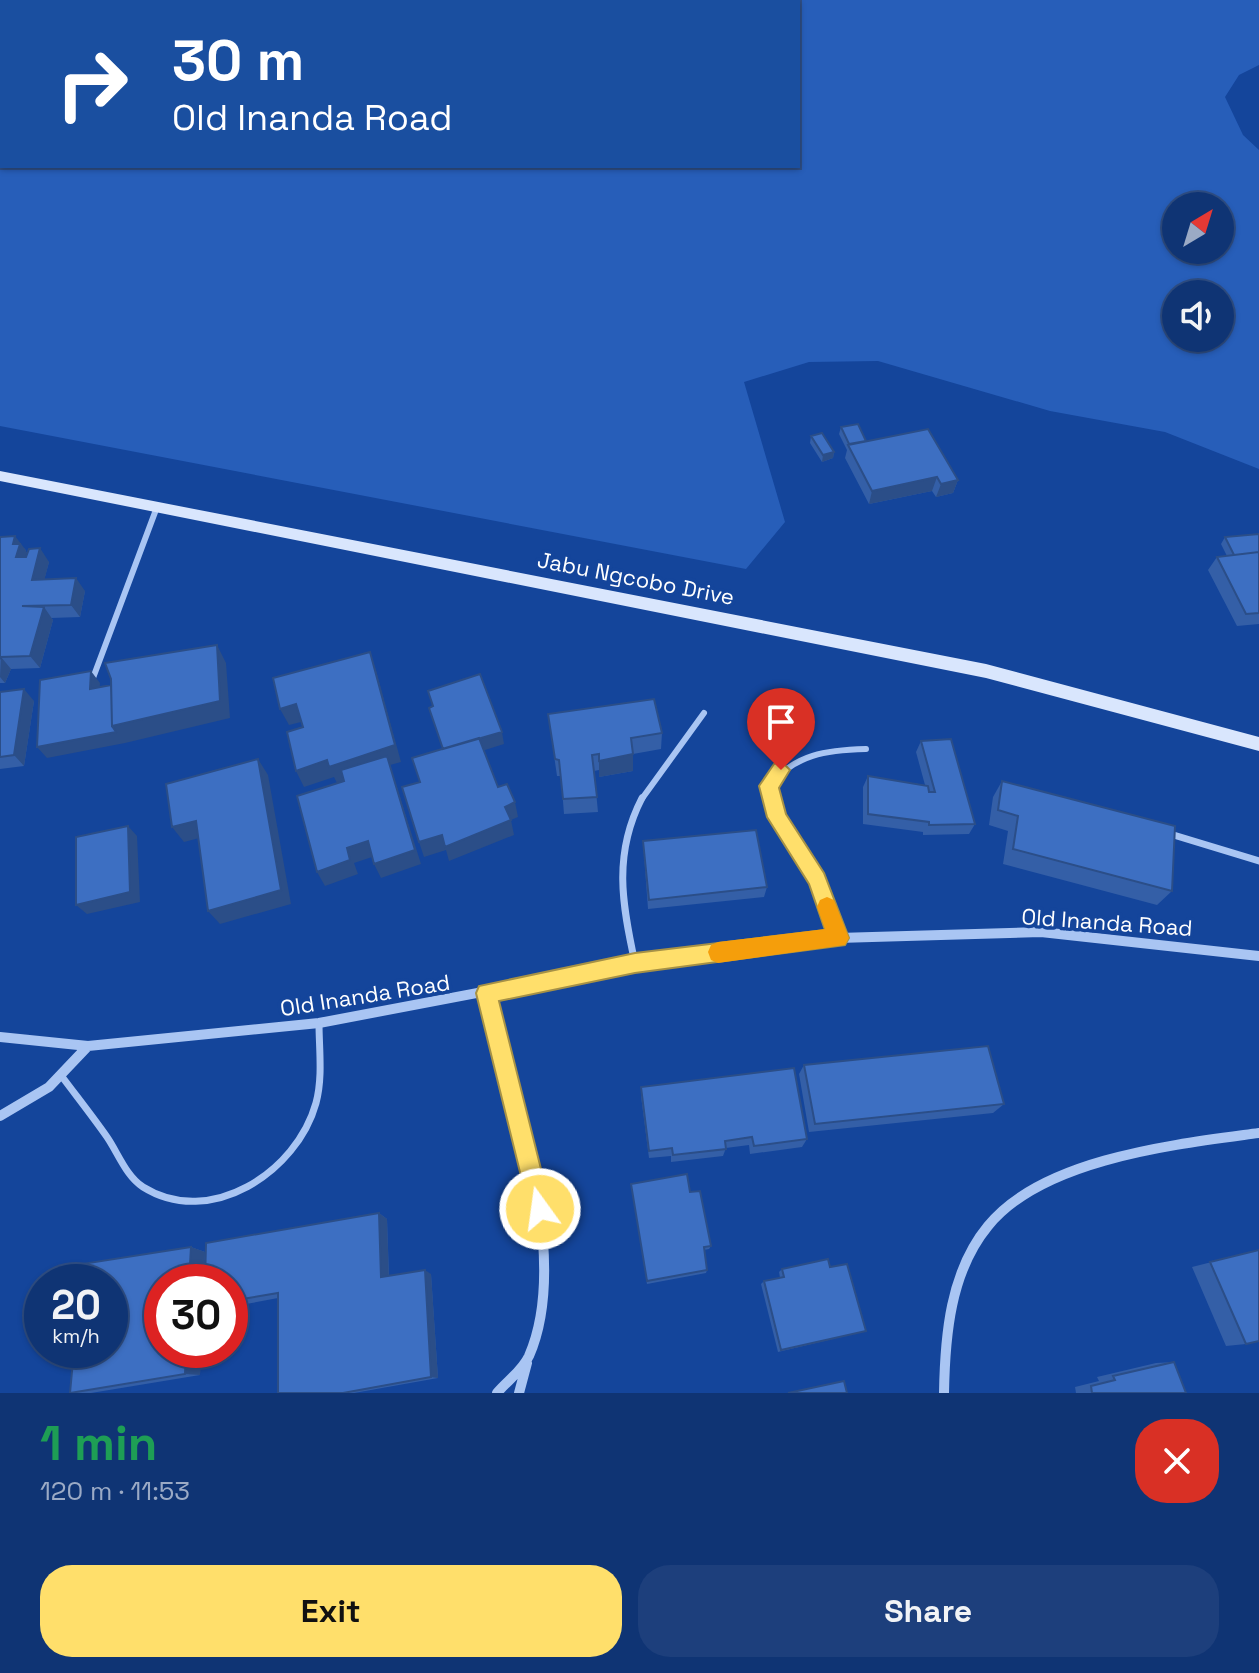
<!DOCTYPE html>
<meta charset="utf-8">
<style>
body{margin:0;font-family:"Space Grotesk",sans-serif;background:#1d3f7c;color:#f1f3f6;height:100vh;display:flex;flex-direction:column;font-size:30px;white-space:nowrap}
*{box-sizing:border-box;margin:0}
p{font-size:26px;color:#9baac5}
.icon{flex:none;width:44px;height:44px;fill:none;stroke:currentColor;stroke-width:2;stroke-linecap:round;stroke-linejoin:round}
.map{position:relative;height:1393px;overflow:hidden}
.side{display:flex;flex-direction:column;background:#0f3474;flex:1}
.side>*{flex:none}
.guide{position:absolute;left:0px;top:0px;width:800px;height:168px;box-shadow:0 2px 6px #0004,0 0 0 2px #2f4f86;background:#1a4fa0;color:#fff;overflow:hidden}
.needle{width:52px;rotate:38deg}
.tools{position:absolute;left:1162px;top:192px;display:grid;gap:16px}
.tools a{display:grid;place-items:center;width:72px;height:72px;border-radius:50%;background:#0f3474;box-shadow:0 2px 6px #0004,0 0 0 2px #2f4f86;font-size:40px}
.speed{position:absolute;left:24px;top:1264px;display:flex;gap:16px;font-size:40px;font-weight:700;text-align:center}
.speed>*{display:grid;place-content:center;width:104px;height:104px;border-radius:50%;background:#0f3474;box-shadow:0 2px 6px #0004,0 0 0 2px #2f4f86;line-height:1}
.speed small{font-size:20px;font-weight:400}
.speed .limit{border:12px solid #d22;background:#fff;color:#111}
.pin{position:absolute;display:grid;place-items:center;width:68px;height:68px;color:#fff;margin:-82px -34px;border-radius:50% 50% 50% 0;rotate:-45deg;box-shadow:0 0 8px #0007}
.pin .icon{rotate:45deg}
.me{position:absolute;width:88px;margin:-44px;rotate:346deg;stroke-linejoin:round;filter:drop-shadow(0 0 6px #0008)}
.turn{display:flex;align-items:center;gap:28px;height:168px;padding:0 40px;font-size:36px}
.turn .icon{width:104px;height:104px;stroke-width:2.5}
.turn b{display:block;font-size:56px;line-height:68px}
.round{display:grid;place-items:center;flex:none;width:84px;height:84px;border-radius:32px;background:#1d3f7c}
.head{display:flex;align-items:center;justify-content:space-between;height:136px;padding:0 40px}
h1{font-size:48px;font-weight:600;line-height:60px;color:#1e9e55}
.cta{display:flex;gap:16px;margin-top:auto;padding:16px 40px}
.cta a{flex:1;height:92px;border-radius:32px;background:#ffdf6b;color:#111;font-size:32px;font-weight:600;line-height:92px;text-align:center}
.cta a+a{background:#1d3f7c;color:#f1f3f6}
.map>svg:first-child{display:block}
.green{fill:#275eb9;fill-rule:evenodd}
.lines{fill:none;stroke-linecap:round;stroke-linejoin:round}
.service-far1{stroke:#a9c5f3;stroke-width:6}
.service{stroke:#a9c5f3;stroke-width:7}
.minor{stroke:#a9c5f3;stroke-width:10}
.secondary{fill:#d9e6fd;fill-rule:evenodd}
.wall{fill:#345fa7}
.shaded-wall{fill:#2b4e88}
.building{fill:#3d6fc2;stroke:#2b4e88;stroke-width:2}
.route{fill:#ffdf6b;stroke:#a69146;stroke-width:2}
.slow{fill:#f59e0b}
.labels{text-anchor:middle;stroke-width:7;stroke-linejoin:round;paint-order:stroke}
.street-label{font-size:22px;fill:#fff;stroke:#14459b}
</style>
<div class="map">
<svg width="1259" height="1393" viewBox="0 0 1259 1393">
<rect width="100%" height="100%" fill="#14459b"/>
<path class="green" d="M 0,0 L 1259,0 L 1259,65 L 1239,75 L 1225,97 L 1243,135 L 1259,150 L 1259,469 L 1165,432 L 1050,411 L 878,361 L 809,362 L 744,382 L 785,522 L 746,569 L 0,426 ZM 2,2 L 798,2 L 798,166 L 2,166 ZM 1176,206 L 1220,206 L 1220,250 L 1176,250 ZM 1176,294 L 1220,294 L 1220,338 L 1176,338 Z"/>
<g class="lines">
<path class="service-far1" d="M 93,678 L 157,507
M 641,800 L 704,713
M 773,800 L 769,786 C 795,754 827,750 866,749"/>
<path class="service" d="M 772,798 L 777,817 L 817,880 L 838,938
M 1167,833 L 1259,861
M 635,963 C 622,904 613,854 642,798
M 63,1078 C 78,1098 93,1117 107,1137 C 118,1153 126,1176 143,1187 C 210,1229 297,1172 316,1103 C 323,1077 319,1049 319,1023"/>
<path class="minor" d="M 487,993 C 513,1093 572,1258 529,1356 C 522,1371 507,1381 497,1393
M 0,1037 L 88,1046 L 319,1023 L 635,963 L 838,938 L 1041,932 L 1259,956
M 0,1116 L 49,1087 L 88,1046
M 519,1393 L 527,1363
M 944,1393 C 945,1336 950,1272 988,1226 C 1043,1158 1178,1144 1259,1133"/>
<path class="secondary" d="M 0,471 L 986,664 L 1259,737 L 1259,751 L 986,678 L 0,481 Z"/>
</g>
<path class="wall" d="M 841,427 L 865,441 L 958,480 L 953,493 L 936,497 L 932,491 L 869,504 L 845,458 L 847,450 L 839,434 Z
M 811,436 L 834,452 L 833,458 L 822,462 L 810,443 Z
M 1259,534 L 1259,624 L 1237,626 L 1208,570 L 1217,557 L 1227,556 L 1221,544 L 1225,537 Z
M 0,537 L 25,549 L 27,554 L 49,562 L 44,580 L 85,591 L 80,617 L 51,618 L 53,620 L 40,668 L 11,669 L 5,683 L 0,683 Z
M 0,692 L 34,701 L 24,766 L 0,769 Z
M 548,714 L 662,733 L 661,749 L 633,754 L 633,771 L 599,777 L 599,770 L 594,771 L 598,812 L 564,814 L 561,776 L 557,776 Z
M 921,741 L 975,824 L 969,834 L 923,835 L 923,832 L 863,824 L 863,787 L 868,776 L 925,785 L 916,752 Z
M 1002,781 L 1172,891 L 1157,905 L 1003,864 L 1008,831 L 989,825 L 993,797 Z
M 643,841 L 767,887 L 764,897 L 648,909 Z
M 804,1065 L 1004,1104 L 993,1113 L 809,1132 L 799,1074 Z
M 641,1087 L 807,1139 L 802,1147 L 750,1154 L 749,1145 L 726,1148 L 723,1156 L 671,1162 L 671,1156 L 649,1158 L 641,1096 Z
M 631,1184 L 690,1192 L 711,1246 L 709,1249 L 704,1250 L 707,1270 L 706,1273 L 647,1284 Z
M 379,1213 L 387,1219 L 389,1276 L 431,1274 L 438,1378 L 354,1393 L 278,1393 L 278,1298 L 230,1307 L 230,1282 Z
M 191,1247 L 205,1252 L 203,1282 L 162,1282 L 162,1350 L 201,1350 L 200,1375 L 91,1393 L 70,1393 L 74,1350 L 110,1350 L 110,1282 L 80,1282 L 82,1264 Z
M 1259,1250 L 1246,1344 L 1226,1346 L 1192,1267 Z
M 830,1267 L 866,1331 L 778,1352 L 761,1284 L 764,1281 L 780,1278 L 779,1272 L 782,1269 Z
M 1174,1362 L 1186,1393 L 1076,1393 L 1075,1387 L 1099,1381 L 1097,1377 L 1156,1363 Z"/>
<path class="shaded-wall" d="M 834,452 L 833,458 L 822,462 L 823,455 Z
M 937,477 L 932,491 L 869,504 L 872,491 Z
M 958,480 L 953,493 L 936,497 L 941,484 Z
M 15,536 L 25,549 L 29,557 L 16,557 L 13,544 Z
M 40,548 L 49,562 L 41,593 L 32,580 Z
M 76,578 L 85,591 L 80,617 L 71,605 Z
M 44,607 L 53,620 L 40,668 L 30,656 Z
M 217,645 L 226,663 L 230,718 L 125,743 L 47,758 L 37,747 L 112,726 Z
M 370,652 L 376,670 L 401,762 L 390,765 L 421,864 L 381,878 L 374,864 L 415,850 L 337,783 L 334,777 L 304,787 L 296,771 L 327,760 Z
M 1,657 L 11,669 L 5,683 L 0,677 Z
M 91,671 L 100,683 L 99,700 L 90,689 Z
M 24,689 L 34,701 L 24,766 L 14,755 Z
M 296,704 L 305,721 L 289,725 L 280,709 Z
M 502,732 L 504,744 L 447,762 L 444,751 Z
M 633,754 L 633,771 L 599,777 L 599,761 Z
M 258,759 L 268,775 L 291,904 L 220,924 L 208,911 Z
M 515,802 L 518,817 L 511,820 L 514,835 L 449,861 L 446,850 L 424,857 L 419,842 Z
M 196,821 L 207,836 L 184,842 L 172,827 Z
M 128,826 L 137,836 L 140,902 L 87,914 L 76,905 Z
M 368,841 L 375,856 L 354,863 L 358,874 L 325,886 L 317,872 L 347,848 Z
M 379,1213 L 387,1219 L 389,1281 L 381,1277 Z
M 191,1247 L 205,1252 L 203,1282 L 189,1282 Z
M 425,1270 L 431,1274 L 438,1378 L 431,1377 Z
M 186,1350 L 201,1350 L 200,1375 L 185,1374 Z"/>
<path class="building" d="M 858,424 L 866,441 L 849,444 L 841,427 Z
M 928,429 L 958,480 L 941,484 L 937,477 L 872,491 L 848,445 Z
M 822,433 L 834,452 L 823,455 L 811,436 Z
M 1259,534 L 1259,552 L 1234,555 L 1225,537 Z
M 15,536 L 13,544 L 20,544 L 16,557 L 26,557 L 29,549 L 40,548 L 32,580 L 76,578 L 71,605 L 22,606 L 44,607 L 30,656 L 1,657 L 0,659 L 0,537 Z
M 1259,552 L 1259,613 L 1246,614 L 1217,557 Z
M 217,645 L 220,701 L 112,726 L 111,679 L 105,663 Z
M 370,652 L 395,745 L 329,767 L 327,760 L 296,771 L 287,732 L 303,727 L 296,704 L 280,709 L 273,678 Z
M 91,671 L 90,689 L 111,685 L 112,726 L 116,732 L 37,747 L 40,680 Z
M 480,674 L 502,732 L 443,749 L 429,708 L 433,706 L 428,691 Z
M 24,689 L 14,755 L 0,757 L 0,692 Z
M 654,699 L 662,733 L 631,738 L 633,754 L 599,761 L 599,754 L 592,755 L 597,797 L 563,799 L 559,760 L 555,759 L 548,714 Z
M 479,738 L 498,787 L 507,784 L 515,802 L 505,807 L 511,820 L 445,847 L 442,835 L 419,842 L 402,787 L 420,782 L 412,758 Z
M 951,739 L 975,824 L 929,825 L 929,822 L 868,814 L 868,776 L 928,786 L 929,792 L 935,792 L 921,741 Z
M 387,756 L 415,850 L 374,864 L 368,841 L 347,848 L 350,860 L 317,872 L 297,796 L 344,781 L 341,770 Z
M 258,759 L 281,890 L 208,911 L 196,821 L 172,827 L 166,784 Z
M 1002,781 L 1175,826 L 1172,891 L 1013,849 L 1018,816 L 998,810 Z
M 128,826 L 130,892 L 76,905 L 76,837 Z
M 756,830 L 767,887 L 649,900 L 643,841 Z
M 988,1046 L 1004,1104 L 815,1124 L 804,1065 Z
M 794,1068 L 807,1139 L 754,1146 L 752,1137 L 725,1141 L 726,1149 L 673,1155 L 672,1148 L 649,1151 L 641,1087 Z
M 687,1174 L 690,1192 L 700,1191 L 711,1246 L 704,1247 L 707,1270 L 647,1281 L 631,1184 Z
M 379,1213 L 381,1277 L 425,1270 L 431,1377 L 343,1393 L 278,1393 L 278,1293 L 230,1301 L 230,1282 L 205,1282 L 206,1243 Z
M 191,1247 L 189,1282 L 162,1282 L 162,1350 L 186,1350 L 185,1374 L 70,1393 L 74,1350 L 110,1350 L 110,1282 L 80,1282 L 82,1264 Z
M 1259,1250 L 1259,1341 L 1246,1344 L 1210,1262 Z
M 828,1259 L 830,1267 L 847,1264 L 866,1331 L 781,1350 L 764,1281 L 784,1277 L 782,1269 Z
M 1174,1362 L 1186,1393 L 1092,1393 L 1091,1386 L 1115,1380 L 1113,1376 Z
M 844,1381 L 847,1393 L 788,1393 Z"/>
<path class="route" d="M 781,761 L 790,770 L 779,788 L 786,814 L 824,873 L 849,938 L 845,945 L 635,973 L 499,1001 L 551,1209 L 548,1217 L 540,1220 L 531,1217 L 476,993 L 479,986 L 635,953 L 825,930 L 809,884 L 767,817 L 759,786 L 774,764 Z"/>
<path class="slow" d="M 827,897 L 834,900 L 849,938 L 845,945 L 718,963 L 711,960 L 708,952 L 711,945 L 718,942 L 825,929 L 817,907 L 820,900 Z"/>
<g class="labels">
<g class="street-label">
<text transform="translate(636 578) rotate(11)" y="8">Jabu Ngcobo Drive</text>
<text transform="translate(1107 922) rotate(4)" y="8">Old Inanda Road</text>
<text transform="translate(365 995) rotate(-9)" y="8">Old Inanda Road</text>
</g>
</g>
</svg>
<div class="tools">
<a><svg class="needle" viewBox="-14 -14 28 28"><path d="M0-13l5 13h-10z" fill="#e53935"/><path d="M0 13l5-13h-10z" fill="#9baac5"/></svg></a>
<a><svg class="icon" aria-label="sound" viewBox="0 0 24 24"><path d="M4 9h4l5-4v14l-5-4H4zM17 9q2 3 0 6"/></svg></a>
</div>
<div class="speed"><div>20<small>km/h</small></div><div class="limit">30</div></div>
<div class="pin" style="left:781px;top:770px;background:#d93025"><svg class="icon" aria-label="arrive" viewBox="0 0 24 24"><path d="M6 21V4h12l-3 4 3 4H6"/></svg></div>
<svg class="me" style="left:540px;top:1209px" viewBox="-20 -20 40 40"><circle r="17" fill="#ffdf6b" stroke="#fff" stroke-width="3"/><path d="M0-11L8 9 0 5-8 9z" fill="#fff"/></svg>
<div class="guide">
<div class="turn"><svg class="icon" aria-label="right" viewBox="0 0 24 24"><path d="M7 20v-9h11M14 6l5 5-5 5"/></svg><div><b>30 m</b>Old Inanda Road</div></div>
</div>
</div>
<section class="side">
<div class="head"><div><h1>1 min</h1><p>120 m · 11:53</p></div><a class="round" style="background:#d93025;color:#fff"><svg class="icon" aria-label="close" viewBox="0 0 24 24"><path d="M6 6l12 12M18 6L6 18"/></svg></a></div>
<div class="cta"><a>Exit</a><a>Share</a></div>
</section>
